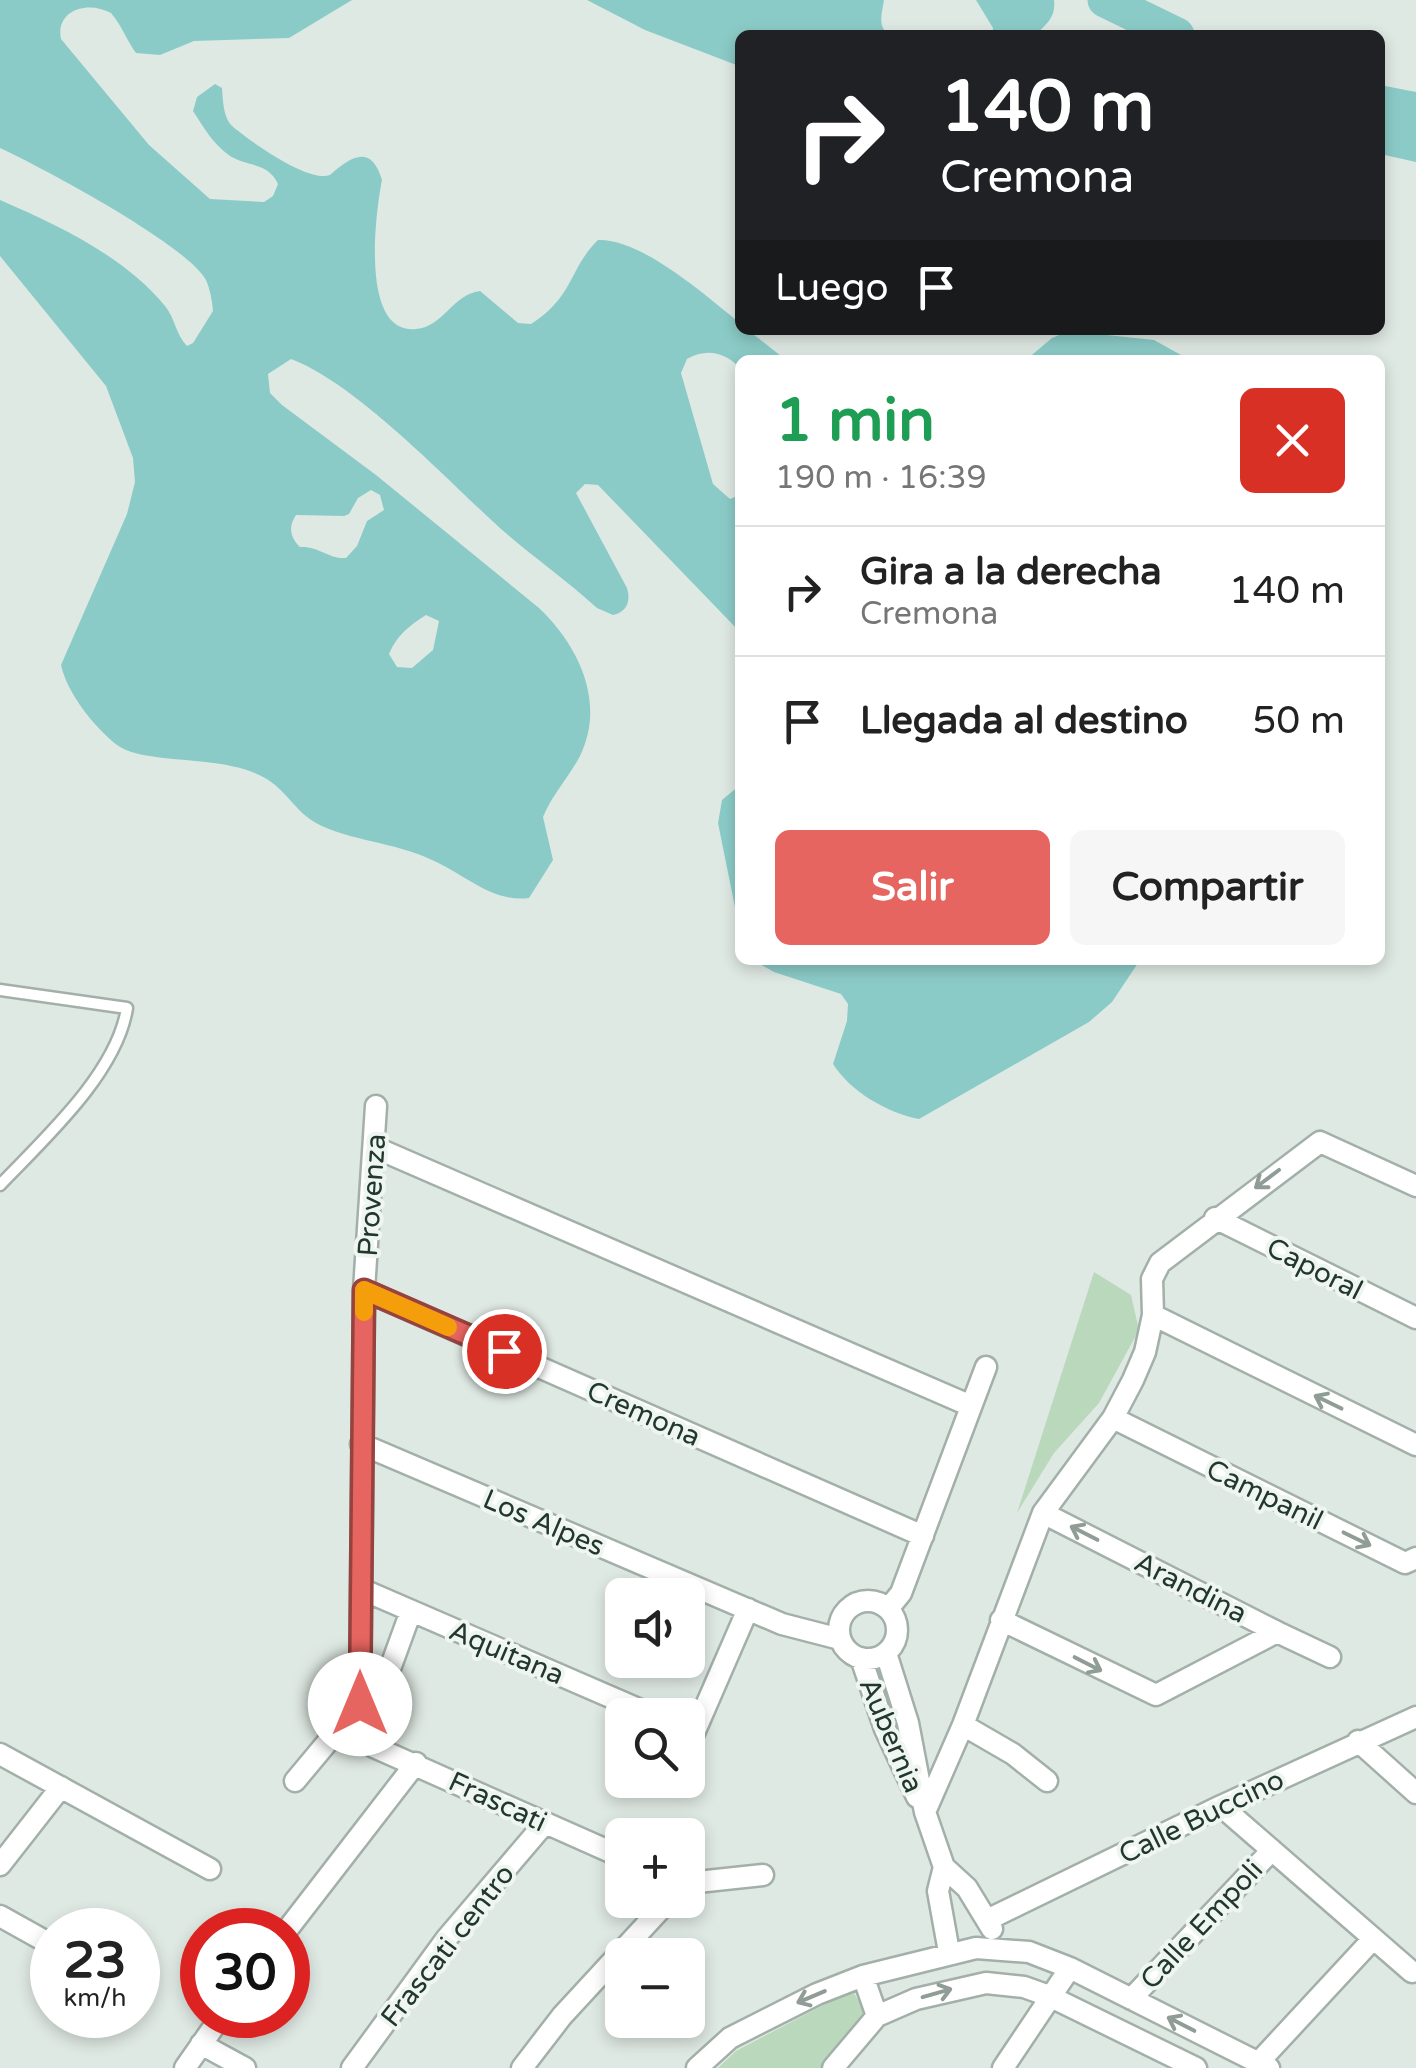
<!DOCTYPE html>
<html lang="es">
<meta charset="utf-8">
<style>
body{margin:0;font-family:"Varela Round",sans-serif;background:#f6f6f6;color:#222;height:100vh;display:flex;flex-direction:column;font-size:38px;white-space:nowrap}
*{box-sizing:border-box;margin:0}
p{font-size:32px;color:#767676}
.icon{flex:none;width:55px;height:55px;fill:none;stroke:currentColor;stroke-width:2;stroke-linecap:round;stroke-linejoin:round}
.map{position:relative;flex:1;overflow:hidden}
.sheet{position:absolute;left:735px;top:355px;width:650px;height:610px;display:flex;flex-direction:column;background:#fff;border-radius:15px;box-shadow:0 5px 15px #0003}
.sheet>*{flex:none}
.banner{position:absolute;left:735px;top:30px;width:650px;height:305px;border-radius:15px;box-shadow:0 5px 15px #0003;background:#202124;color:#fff;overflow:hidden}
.fabs{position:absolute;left:605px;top:1578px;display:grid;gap:20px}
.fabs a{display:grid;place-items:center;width:100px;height:100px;border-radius:15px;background:#fff;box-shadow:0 5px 15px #0003;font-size:50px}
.speed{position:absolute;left:30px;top:1908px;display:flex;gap:20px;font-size:50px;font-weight:700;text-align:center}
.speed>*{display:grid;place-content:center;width:130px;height:130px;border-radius:50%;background:#fff;box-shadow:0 5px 15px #0003;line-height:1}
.speed small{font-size:25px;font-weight:400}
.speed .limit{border:15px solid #d22;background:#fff;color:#111}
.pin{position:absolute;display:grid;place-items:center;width:85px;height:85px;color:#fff;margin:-42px;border:5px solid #fff;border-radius:50%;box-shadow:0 2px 10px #0007}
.me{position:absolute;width:110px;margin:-55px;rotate:0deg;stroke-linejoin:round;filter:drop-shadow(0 0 8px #0008)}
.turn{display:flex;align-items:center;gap:35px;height:210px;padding:0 40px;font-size:45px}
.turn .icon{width:130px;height:130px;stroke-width:2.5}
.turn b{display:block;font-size:70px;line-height:85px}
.then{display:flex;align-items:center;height:95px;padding:0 40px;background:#0003;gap:20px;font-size:38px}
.round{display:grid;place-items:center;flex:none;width:105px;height:105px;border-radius:15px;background:#f6f6f6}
.head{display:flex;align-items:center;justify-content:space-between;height:170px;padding:0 40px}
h1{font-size:60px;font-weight:700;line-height:75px;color:#1e9e55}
.action{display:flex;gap:20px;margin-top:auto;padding:20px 40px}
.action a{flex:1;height:115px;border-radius:15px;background:#e76560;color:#fff;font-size:40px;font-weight:700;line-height:115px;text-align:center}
.action a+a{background:#f6f6f6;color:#222}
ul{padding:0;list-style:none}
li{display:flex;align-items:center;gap:30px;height:130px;padding:0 40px;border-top:2px solid #e0e0e0}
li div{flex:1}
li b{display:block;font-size:38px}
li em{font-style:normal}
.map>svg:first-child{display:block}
.green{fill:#bad9bc}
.water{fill:#8bcbc7;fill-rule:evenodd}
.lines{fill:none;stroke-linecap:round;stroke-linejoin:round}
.river{stroke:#8bcbc7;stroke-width:35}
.service-casing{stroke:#a3b0a9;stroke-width:15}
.minor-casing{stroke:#a3b0a9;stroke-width:25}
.service{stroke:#fff;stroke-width:10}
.minor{stroke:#fff;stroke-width:20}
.oneway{stroke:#909c96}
.route-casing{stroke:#96423e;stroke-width:25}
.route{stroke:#e76560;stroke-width:18}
.slow{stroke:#f59e0b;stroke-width:18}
.labels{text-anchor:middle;stroke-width:8;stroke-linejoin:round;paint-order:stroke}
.street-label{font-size:28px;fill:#22382d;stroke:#eff6f1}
</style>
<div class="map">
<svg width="1416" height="2068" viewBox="0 0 1416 2068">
<rect width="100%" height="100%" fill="#dfe9e3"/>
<path class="green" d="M 1094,1272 L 1131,1295 L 1139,1330 L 1099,1403 L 1054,1453 L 1017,1513 Z
M 852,1990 L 866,2013 L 862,2029 L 824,2068 L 718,2068 L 736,2051 Z"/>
<path class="water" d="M 0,0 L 352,0 L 289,38 L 194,41 L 160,55 L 136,53 C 127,41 121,24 111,13 C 88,0 55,10 61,39 L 149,145 L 210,199 L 264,202 L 273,196 L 278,184 C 268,162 248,167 230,156 C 213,144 204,128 193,111 L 197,97 L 215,84 L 222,88 C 223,100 223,117 232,126 C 250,141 308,183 330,175 C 349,158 371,142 382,180 C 376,210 359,335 416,329 C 443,327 453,294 480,291 L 518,323 L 531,324 C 574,297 569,268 598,240 C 641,238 706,296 740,323 L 740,330 L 748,330 L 786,360 L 740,360 L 740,368 C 725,352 706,348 687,359 L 681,373 L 713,484 L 730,499 L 740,495 L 740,632 L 598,485 L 585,484 L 576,493 L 627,588 C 631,601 627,612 613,615 L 597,608 C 566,580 532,556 501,529 C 446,479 357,384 291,359 L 268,374 L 270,393 L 282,405 L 376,475 L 539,608 C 579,646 606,703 580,756 C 569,777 552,795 543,817 L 553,860 L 529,898 C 493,903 464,874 432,860 C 395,842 349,841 316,823 C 296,812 285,789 265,778 C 222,753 145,766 117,745 C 94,727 67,693 61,665 L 127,514 L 135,482 L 133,458 L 106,386 L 0,256 L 0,200 C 58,225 124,256 165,306 C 175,318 176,335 187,346 L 193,343 L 213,311 C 212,300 210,289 206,280 C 186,244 41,167 0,148 ZM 371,490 L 380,495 L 384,510 L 367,521 L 357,546 L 346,558 C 328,559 319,546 300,547 C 290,537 288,527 296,515 L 344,516 L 349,514 L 358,498 ZM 426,615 L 439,621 L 433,650 L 412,668 L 397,667 L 389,654 C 397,635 409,626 426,615 Z
M 587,0 L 884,0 C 882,13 877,26 889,35 L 740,35 L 739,66 L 645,30 Z
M 976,0 L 1054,0 C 1056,17 1047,24 1035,35 L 992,35 L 993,28 Z
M 1380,85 L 1416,92 L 1416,162 L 1380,154 Z
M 1069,331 L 1154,340 L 1190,360 L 1026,360 L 1052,338 Z
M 740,785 L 740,932 L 718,823 L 722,800 Z
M 753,960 L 1140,960 L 1112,1002 L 1089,1022 L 919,1119 C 887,1113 850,1091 833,1064 L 847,1021 L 848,1004 L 841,994 L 774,972 Z"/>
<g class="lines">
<path class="river" d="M 1105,0 L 1177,35"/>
<defs>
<path id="service" d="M 0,990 L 127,1008 C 117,1073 44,1139 0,1185"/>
<path id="minor" d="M 374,1147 L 971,1406
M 1215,1218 L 1416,1318
M 364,1290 L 923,1536
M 1153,1315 L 1416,1445
M 1113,1418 L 1405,1563 L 1416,1558
M 361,1444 L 782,1624 L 840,1639
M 361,1589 L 652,1715
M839 1630a29 29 0 1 1 58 0a29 29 0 1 1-58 0Z
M 888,1609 L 901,1593 L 986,1367
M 1001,1620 L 1156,1695 L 1277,1632 L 1043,1513
M 1277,1632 L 1330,1657
M 886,1653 L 908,1723 L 925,1812 L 944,1867 L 967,1888 L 992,1929
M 861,1658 L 885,1729 L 917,1797
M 360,1704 L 364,1290 L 376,1106
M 963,1725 L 1013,1754 L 1047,1781
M 1358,1741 L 1416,1793
M 374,1747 L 622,1857
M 688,1747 L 748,1609
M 0,1754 L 210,1869
M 295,1781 L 391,1666 L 411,1611
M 671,1782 L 672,1780
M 1221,1806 L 1412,1972
M 925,1812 L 963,1725 L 1043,1513 L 1113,1418 L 1133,1380 L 1145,1352 L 1153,1315 L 1152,1279 L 1160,1263 L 1320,1142 L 1416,1186
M 0,1865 L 61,1787
M 944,1867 L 938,1891 L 949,1952
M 688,1883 L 763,1875
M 0,1916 L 52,1945
M 987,1920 L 1221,1806 L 1416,1717
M 287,1930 L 416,1763
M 863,1976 L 877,2016
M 1131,1999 L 1272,1850
M 201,2044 L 245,2068
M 1258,2063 L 1373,1939
M 185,2068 L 222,2015
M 352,2068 L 447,1938 L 545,1823
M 522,2068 L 562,2016 L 669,1900
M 697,2068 L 730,2038 L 817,1994 L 863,1976 L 976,1948 L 1029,1952 L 1070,1968 L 1269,2068
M 833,2068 L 877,2016 L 916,1999 L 986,1983 L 1024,1987 L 1049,1996 L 1196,2068
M 1003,2068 L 1070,1968"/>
</defs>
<use href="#service" class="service-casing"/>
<use href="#minor" class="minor-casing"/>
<use href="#service" class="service"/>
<use href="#minor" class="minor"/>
</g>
<defs><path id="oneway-shaft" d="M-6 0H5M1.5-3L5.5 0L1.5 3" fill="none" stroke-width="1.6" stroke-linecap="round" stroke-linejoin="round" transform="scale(2.5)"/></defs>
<g class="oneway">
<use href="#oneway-shaft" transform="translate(1267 1179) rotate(143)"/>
<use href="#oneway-shaft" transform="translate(1328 1402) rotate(-154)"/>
<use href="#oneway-shaft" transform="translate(1084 1533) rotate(-153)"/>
<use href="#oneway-shaft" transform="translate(1357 1539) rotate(26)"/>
<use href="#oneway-shaft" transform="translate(1088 1664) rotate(27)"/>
<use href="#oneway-shaft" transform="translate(937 1993) rotate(-16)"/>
<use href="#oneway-shaft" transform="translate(811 1997) rotate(157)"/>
<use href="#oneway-shaft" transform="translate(1181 2024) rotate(-153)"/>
</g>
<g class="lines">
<defs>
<path id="route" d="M 360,1704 L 364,1290 L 504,1351"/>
</defs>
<use href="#route" class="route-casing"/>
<use href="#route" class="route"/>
<path class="slow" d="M 364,1312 L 364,1290 L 448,1327"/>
</g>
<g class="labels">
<g class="street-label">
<text transform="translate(371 1195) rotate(-86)" y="10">Provenza</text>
<text transform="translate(1315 1268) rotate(27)" y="10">Caporal</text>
<text transform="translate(644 1413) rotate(24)" y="10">Cremona</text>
<text transform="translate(1265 1494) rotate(26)" y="10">Campanil</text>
<text transform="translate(544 1522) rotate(23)" y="10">Los Alpes</text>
<text transform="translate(1191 1587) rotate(27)" y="10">Arandina</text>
<text transform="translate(507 1652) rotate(23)" y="10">Aquitana</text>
<text transform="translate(892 1735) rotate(67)" y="10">Aubernia</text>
<text transform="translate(498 1801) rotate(25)" y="10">Frascati</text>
<text transform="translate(1201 1816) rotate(-26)" y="10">Calle Buccino</text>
<text transform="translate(1201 1924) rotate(-47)" y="10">Calle Empoli</text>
<text transform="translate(447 1945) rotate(-52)" y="10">Frascati centro</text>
</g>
</g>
</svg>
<div class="fabs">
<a><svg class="icon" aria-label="sound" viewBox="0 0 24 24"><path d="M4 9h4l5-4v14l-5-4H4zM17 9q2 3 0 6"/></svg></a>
<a><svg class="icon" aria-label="search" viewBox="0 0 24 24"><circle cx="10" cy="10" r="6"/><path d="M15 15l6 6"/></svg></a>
<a>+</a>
<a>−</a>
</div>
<div class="speed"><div>23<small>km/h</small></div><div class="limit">30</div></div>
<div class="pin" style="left:504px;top:1351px;background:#d93025"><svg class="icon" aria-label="arrive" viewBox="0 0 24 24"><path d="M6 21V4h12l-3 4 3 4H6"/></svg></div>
<svg class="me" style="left:360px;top:1704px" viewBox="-20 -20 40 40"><circle r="19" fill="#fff"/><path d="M0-13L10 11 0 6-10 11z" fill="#e76560"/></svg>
<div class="banner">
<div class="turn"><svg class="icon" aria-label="right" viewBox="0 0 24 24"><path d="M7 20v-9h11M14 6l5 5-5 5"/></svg><div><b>140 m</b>Cremona</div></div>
<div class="then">Luego<svg class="icon" aria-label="arrive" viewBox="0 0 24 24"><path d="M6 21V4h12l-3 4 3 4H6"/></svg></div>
</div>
<section class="sheet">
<div class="head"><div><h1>1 min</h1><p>190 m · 16:39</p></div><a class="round" style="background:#d93025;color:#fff"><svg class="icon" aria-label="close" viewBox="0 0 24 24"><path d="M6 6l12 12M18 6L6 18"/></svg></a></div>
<ul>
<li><svg class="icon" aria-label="right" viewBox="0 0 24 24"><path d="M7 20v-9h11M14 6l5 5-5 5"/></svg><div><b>Gira a la derecha</b><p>Cremona</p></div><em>140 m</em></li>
<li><svg class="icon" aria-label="arrive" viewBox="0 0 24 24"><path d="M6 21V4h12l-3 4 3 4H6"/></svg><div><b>Llegada al destino</b></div><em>50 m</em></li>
</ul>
<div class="action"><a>Salir</a><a>Compartir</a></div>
</section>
</div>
